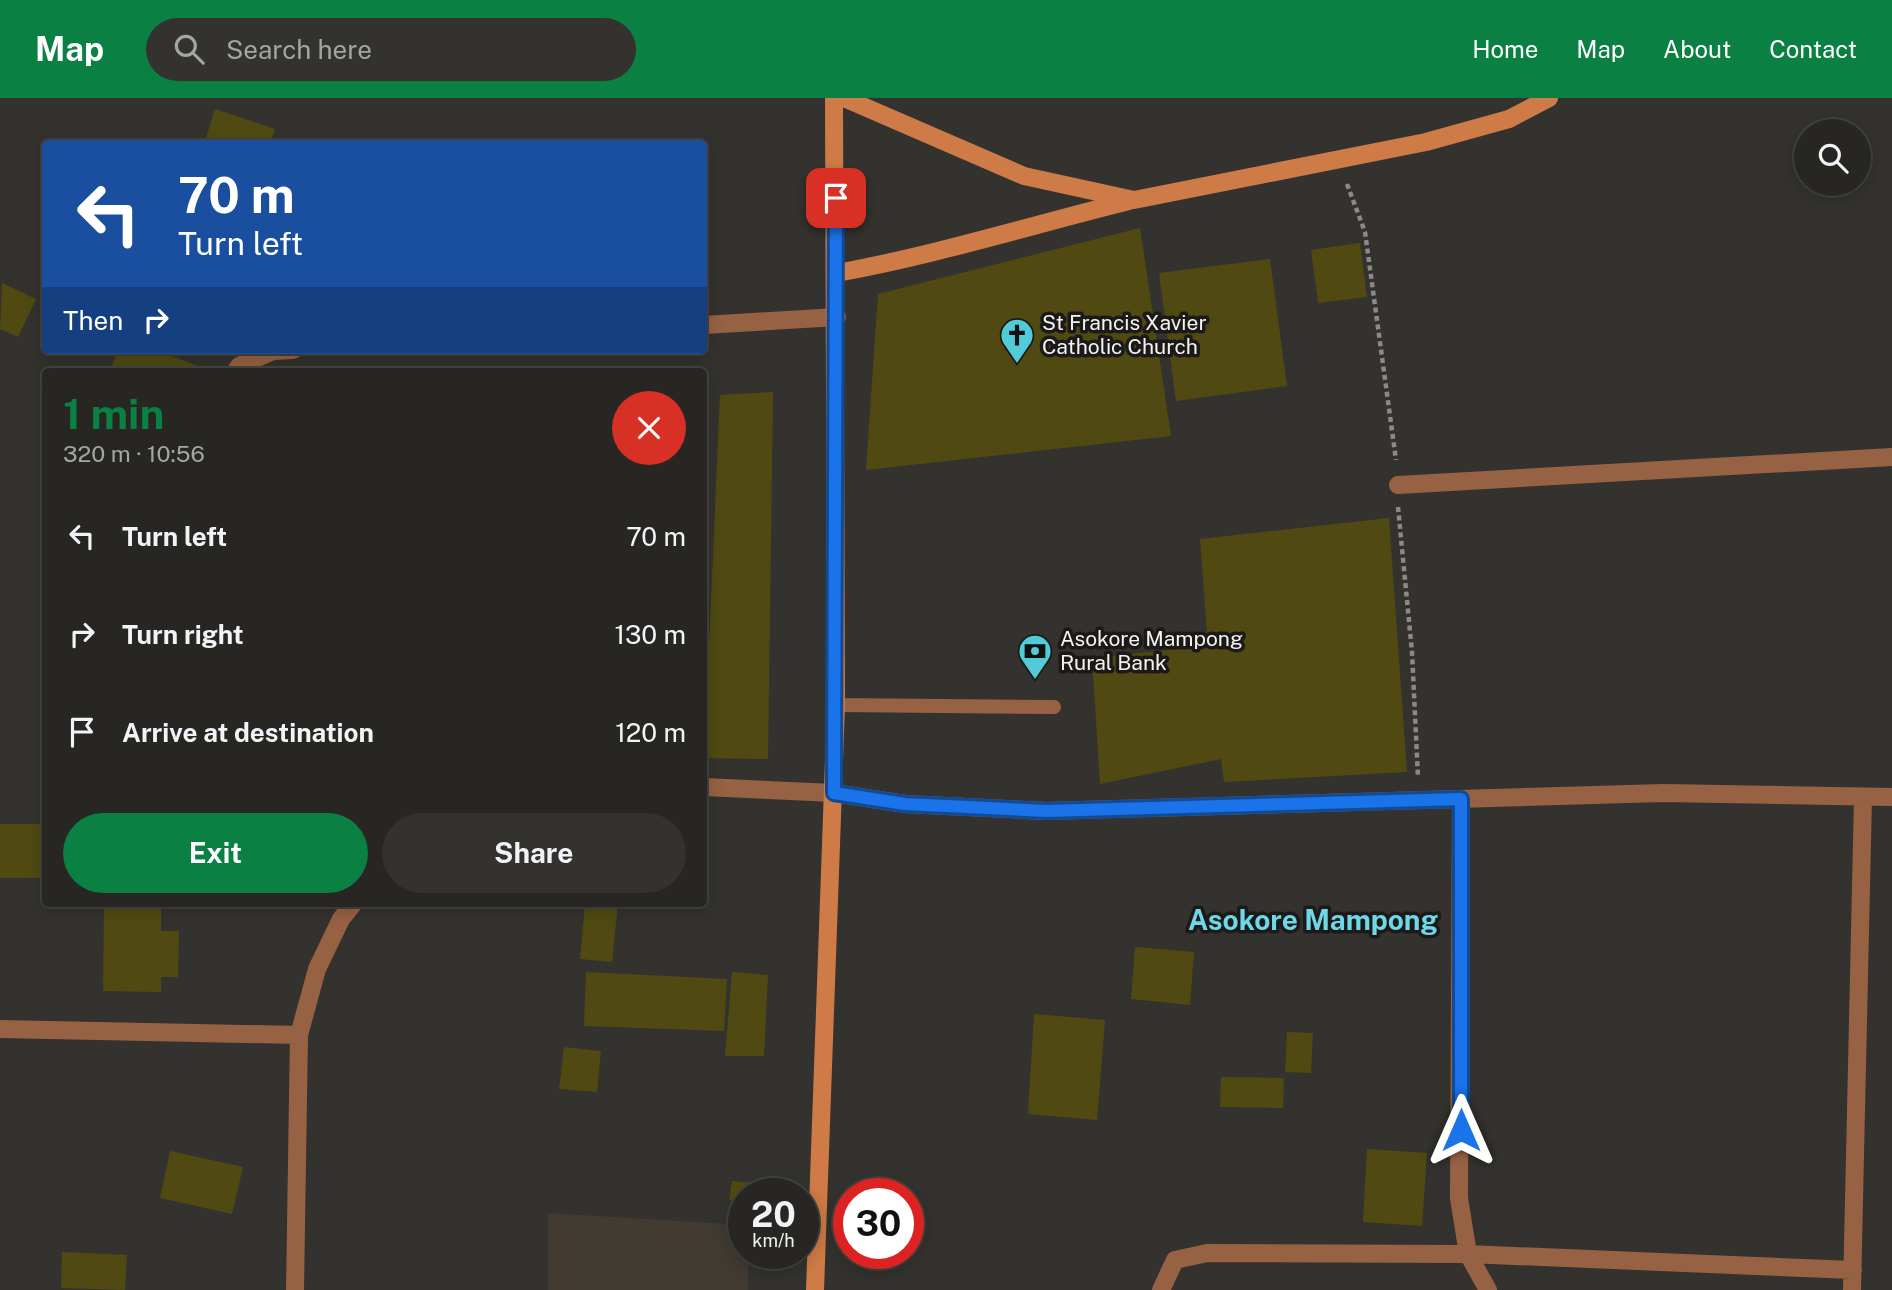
<!DOCTYPE html>
<meta charset="utf-8">
<style>
body{margin:0;font-family:"Public Sans",sans-serif;background:#33322f;color:#f1f3f6;height:100vh;display:flex;flex-direction:column;font-size:26px;white-space:nowrap}
*{box-sizing:border-box;margin:0}
p{font-size:23px;color:#a4a5a5}
.icon{flex:none;width:38px;height:38px;fill:none;stroke:currentColor;stroke-width:2;stroke-linecap:round;stroke-linejoin:round}
.map{position:relative;flex:1;overflow:hidden}
.panel{position:absolute;left:42px;top:270px;width:665px;height:539px;display:flex;flex-direction:column;background:#272622;border-radius:7px;box-shadow:0 4px 18px #0003,0 0 0 2px #434340}
.panel>*{flex:none}
.banner{position:absolute;left:42px;top:42px;width:665px;height:214px;border-radius:7px;box-shadow:0 4px 18px #0003,0 0 0 2px #434340;background:#1a4fa0;color:#fff;overflow:hidden}
.controls{position:absolute;left:1794px;top:21px;display:grid;gap:14px}
.controls a{display:grid;place-items:center;width:77px;height:77px;border-radius:50%;background:#272622;box-shadow:0 4px 18px #0003,0 0 0 2px #434340;font-size:35px}
.speed{position:absolute;left:728px;top:1080px;display:flex;gap:14px;font-size:35px;font-weight:700;text-align:center}
.speed>*{display:grid;place-content:center;width:91px;height:91px;border-radius:50%;background:#272622;box-shadow:0 4px 18px #0003,0 0 0 2px #434340;line-height:1}
.speed small{font-size:18px;font-weight:400}
.speed .limit{border:10px solid #d22;background:#fff;color:#111}
.pin{position:absolute;display:grid;place-items:center;width:60px;height:60px;color:#fff;margin:-30px;border-radius:14px;box-shadow:0 4px 10px #0006}
.me{position:absolute;width:77px;margin:-38px;rotate:0deg;stroke-linejoin:round;filter:drop-shadow(0 0 5px #0008)}
.turn{display:flex;align-items:center;gap:24px;height:147px;padding:0 21px;font-size:32px}
.turn .icon{width:91px;height:91px;stroke-width:2.5}
.turn b{display:block;font-size:49px;line-height:60px}
.then{display:flex;align-items:center;height:66px;padding:0 21px;background:#0003;gap:14px;font-size:26px}
.round{display:grid;place-items:center;flex:none;width:74px;height:74px;border-radius:37px;background:#33322f}
.head{display:flex;align-items:center;justify-content:space-between;height:119px;padding:0 21px}
h1{font-size:42px;font-weight:700;line-height:52px;color:#0b8043}
.button{display:flex;gap:14px;margin-top:auto;padding:14px 21px}
.button a{flex:1;height:80px;border-radius:42px;background:#0b8043;color:#fff;font-size:28px;font-weight:700;line-height:80px;text-align:center}
.button a+a{background:#33322f;color:#f1f3f6}
ul{padding:0;list-style:none}
li{display:flex;align-items:center;gap:21px;height:98px;padding:0 21px}
li div{flex:1}
li b{display:block;font-size:26px}
li em{font-style:normal}
header{display:flex;align-items:center;gap:42px;box-sizing:border-box;height:98px;padding:0 35px;background:#0b8043;color:#fff}
header strong{font-size:33px}
nav{display:flex;gap:38px;margin-inline-start:auto;font-size:24px}
.search{width:490px;height:63px;background:#33322f;display:flex;align-items:center;gap:18px;box-sizing:border-box;padding:0 24px;border-radius:38px;color:#a4a5a5;font-size:26px}
.map>svg:first-child{display:block}
.built{fill:#413b32}
.building{fill:#504a12}
.lines{fill:none;stroke-linecap:round;stroke-linejoin:round}
.path{stroke:#8c8a86;stroke-width:4.5;stroke-dasharray:5 3.5;stroke-linecap:butt}
.lane{stroke:#976243;stroke-width:14}
.street{stroke:#976243;stroke-width:18}
.secondary{stroke:#cf7b47;stroke-width:18}
.route-casing{stroke:#114b97;stroke-width:18}
.route{stroke:#1a73e8;stroke-width:12}
.labels{text-anchor:middle;stroke-width:7;stroke-linejoin:round;paint-order:stroke}
.poi-label{font-size:21px;fill:#f5f3f1;stroke:#1b1a18;text-anchor:start}
.district-label{font-size:28px;font-weight:bold;fill:#6ed8e6;stroke:#1b1a18}
</style>
<header>
<strong>Map</strong>
<div class="search"><svg class="icon" aria-label="search" viewBox="0 0 24 24"><circle cx="10" cy="10" r="6"/><path d="M15 15l6 6"/></svg>Search here</div>
<nav><a>Home</a><a>Map</a><a>About</a><a>Contact</a></nav>
</header>
<div class="map">
<svg width="1892" height="1192" viewBox="0 0 1892 1192">
<rect width="100%" height="100%" fill="#34322e"/>
<path class="built" d="M 548,1115 L 744,1127 L 744,1155 L 748,1155 L 748,1192 L 548,1192 Z"/>
<path class="building" d="M 215,11 L 275,31 L 270,46 L 204,46 Z
M 1140,130 L 1171,338 L 866,372 L 878,196 Z
M 1360,145 L 1367,199 L 1318,205 L 1311,152 Z
M 1270,161 L 1287,288 L 1176,303 L 1159,175 Z
M 2,185 L 36,201 L 18,239 L 0,231 Z
M 118,252 L 156,252 L 198,268 L 196,273 L 117,273 L 111,271 Z
M 773,294 L 768,661 L 704,660 L 720,297 Z
M 1389,420 L 1407,674 L 1224,684 L 1221,661 L 1100,686 L 1092,560 L 1208,548 L 1200,441 Z
M 0,726 L 46,726 L 46,780 L 0,780 Z
M 104,805 L 161,805 L 161,833 L 179,833 L 178,879 L 161,879 L 161,894 L 103,893 Z
M 585,805 L 618,805 L 612,864 L 580,861 Z
M 1135,849 L 1194,854 L 1190,907 L 1131,901 Z
M 586,874 L 727,881 L 724,933 L 584,928 Z
M 732,874 L 768,877 L 764,958 L 725,958 Z
M 1034,916 L 1105,922 L 1097,1022 L 1028,1016 Z
M 1287,934 L 1313,935 L 1311,975 L 1285,974 Z
M 564,949 L 601,953 L 597,994 L 559,991 Z
M 1221,979 L 1284,980 L 1283,1010 L 1220,1009 Z
M 1367,1051 L 1427,1055 L 1422,1128 L 1363,1124 Z
M 170,1053 L 243,1069 L 232,1116 L 160,1100 Z
M 732,1083 L 755,1085 L 754,1096 L 744,1096 L 744,1104 L 729,1102 Z
M 62,1154 L 127,1157 L 125,1192 L 61,1190 Z"/>
<g class="lines">
<path class="path" d="M 1347,86 L 1365,134 L 1396,362
M 1398,409 L 1412,554 L 1418,680"/>
<path class="lane" d="M 836,607 L 1054,609"/>
<path class="street" d="M 704,227 L 837,219
M 236,273 L 239,268 L 273,253 L 293,252
M 1398,387 L 1892,359
M 704,689 L 834,695 L 905,706 L 1046,713 L 1663,695 L 1892,699
M 1461,701 L 1459,1100 L 1468,1156 L 1488,1192
M 0,931 L 299,937
M 295,1192 L 299,937 L 317,871 L 341,821 L 354,805
M 1161,1192 L 1175,1162 L 1207,1155 L 1468,1156 L 1853,1172
M 1852,1192 L 1863,699"/>
<path class="secondary" d="M 844,0 L 1024,78 L 1134,102 L 1426,44 L 1509,21 L 1549,0
M 837,175 C 936,157 1032,127 1129,103
M 815,1192 L 836,607 L 834,0"/>
</g>
<g class="lines">
<defs>
<path id="route" d="M 836,100 L 834,695 L 905,706 L 1046,713 L 1461,701 L 1461,1032"/>
</defs>
<use href="#route" class="route-casing"/>
<use href="#route" class="route"/>
</g>
<defs>
<symbol id="church-pin" viewBox="-11 -11 22 30"><path d="M0 17L-7.5 6A9.5 9.5 0 1 1 7.5 6Z" fill="#52cbd9" stroke="#1b1a18"/><path d="M-1.2-6h2.4v3.5h3.3v2.4h-3.3V6h-2.4V-.1h-3.3v-2.4h3.3Z" fill="#111"/></symbol>
<symbol id="bank-pin" viewBox="-11 -11 22 30"><path d="M0 17L-7.5 6A9.5 9.5 0 1 1 7.5 6Z" fill="#52cbd9" stroke="#1b1a18"/><path d="M-6-4H6V4H-6ZM0-2.3a2.3 2.3 0 1 0 0 4.6a2.3 2.3 0 1 0 0-4.6Z" fill="#111"/></symbol>
</defs>
<g fill-rule="evenodd">
<use href="#church-pin" x="998" y="218" width="38" height="52"/>
<use href="#bank-pin" x="1016" y="534" width="38" height="52"/>
</g>
<g class="labels">
<g class="poi-label">
<text x="1042" y="232">St Francis Xavier<tspan x="1042" dy="24">Catholic Church</tspan></text>
<text x="1060" y="548">Asokore Mampong<tspan x="1060" dy="24">Rural Bank</tspan></text>
</g>
<g class="district-label">
<text x="1313" y="832">Asokore Mampong</text>
</g>
</g>
</svg>
<div class="controls">
<a><svg class="icon" aria-label="search" viewBox="0 0 24 24"><circle cx="10" cy="10" r="6"/><path d="M15 15l6 6"/></svg></a>
</div>
<div class="speed"><div>20<small>km/h</small></div><div class="limit">30</div></div>
<div class="pin" style="left:836px;top:100px;background:#d93025"><svg class="icon" aria-label="arrive" viewBox="0 0 24 24"><path d="M6 21V4h12l-3 4 3 4H6"/></svg></div>
<svg class="me" style="left:1461px;top:1032px" viewBox="-20 -20 40 40"><path d="M0-17L14 15 0 8-14 15z" fill="#1a73e8" stroke="#fff" stroke-width="4"/></svg>
<div class="banner">
<div class="turn"><svg class="icon" aria-label="left" viewBox="0 0 24 24"><path d="M17 20v-9H6M10 6l-5 5 5 5"/></svg><div><b>70 m</b>Turn left</div></div>
<div class="then">Then<svg class="icon" aria-label="right" viewBox="0 0 24 24"><path d="M7 20v-9h11M14 6l5 5-5 5"/></svg></div>
</div>
<section class="panel">
<div class="head"><div><h1>1 min</h1><p>320 m · 10:56</p></div><a class="round" style="background:#d93025;color:#fff"><svg class="icon" aria-label="close" viewBox="0 0 24 24"><path d="M6 6l12 12M18 6L6 18"/></svg></a></div>
<ul>
<li><svg class="icon" aria-label="left" viewBox="0 0 24 24"><path d="M17 20v-9H6M10 6l-5 5 5 5"/></svg><div><b>Turn left</b></div><em>70 m</em></li>
<li><svg class="icon" aria-label="right" viewBox="0 0 24 24"><path d="M7 20v-9h11M14 6l5 5-5 5"/></svg><div><b>Turn right</b></div><em>130 m</em></li>
<li><svg class="icon" aria-label="arrive" viewBox="0 0 24 24"><path d="M6 21V4h12l-3 4 3 4H6"/></svg><div><b>Arrive at destination</b></div><em>120 m</em></li>
</ul>
<div class="button"><a>Exit</a><a>Share</a></div>
</section>
</div>
